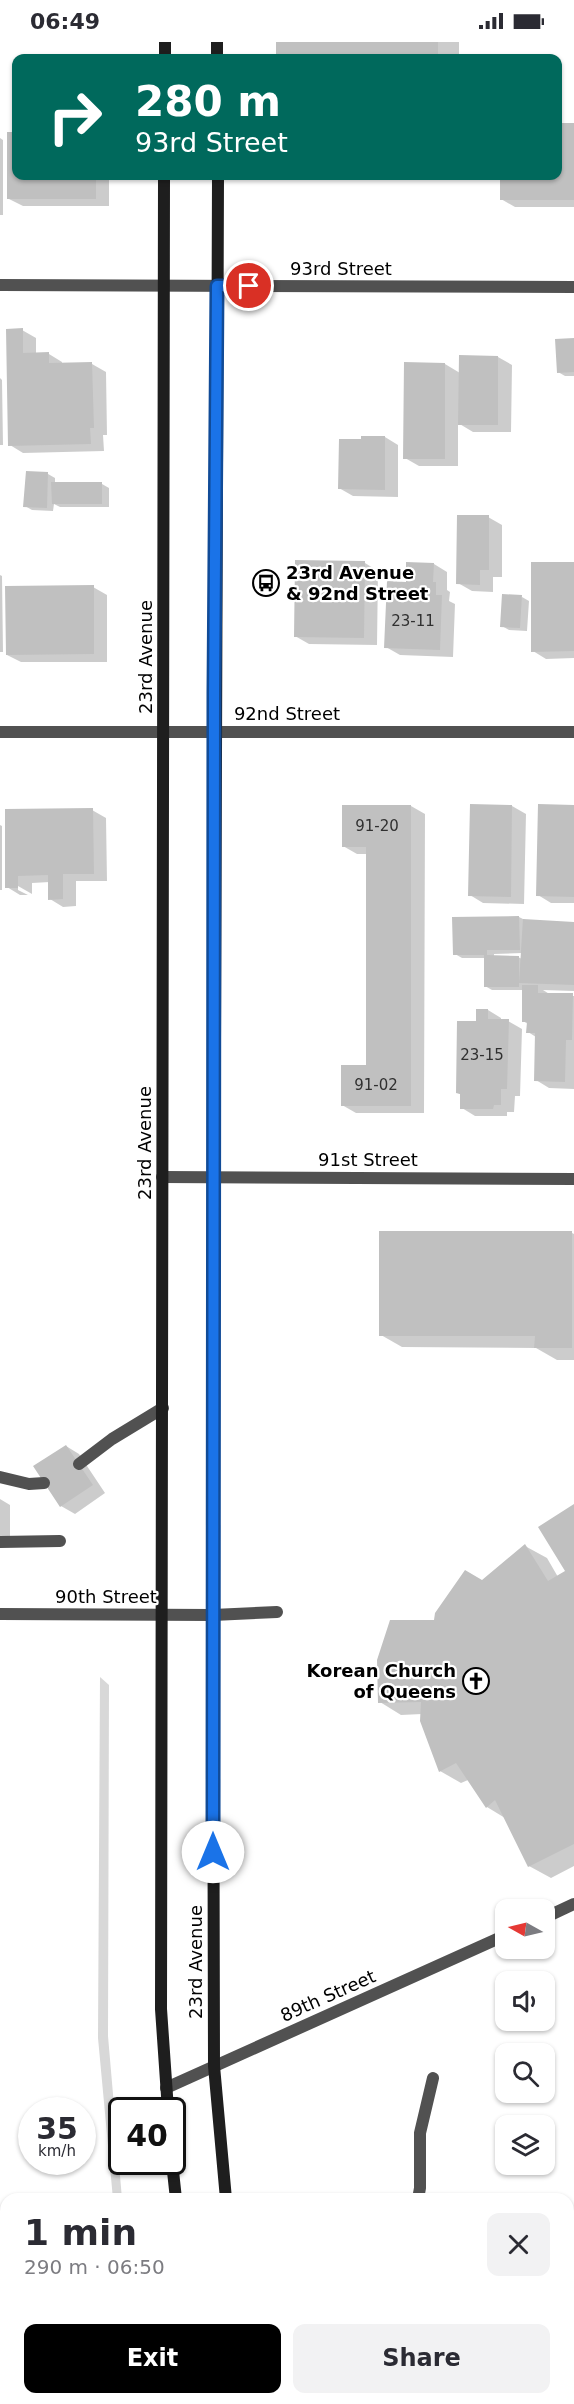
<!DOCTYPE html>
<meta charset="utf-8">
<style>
body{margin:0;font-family:"DejaVu Sans",sans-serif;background:#f2f2f3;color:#2b2b33;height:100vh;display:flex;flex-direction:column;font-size:22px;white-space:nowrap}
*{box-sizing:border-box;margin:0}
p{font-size:20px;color:#7c7c81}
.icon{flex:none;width:33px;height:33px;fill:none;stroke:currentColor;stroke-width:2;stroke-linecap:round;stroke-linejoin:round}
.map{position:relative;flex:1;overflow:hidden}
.side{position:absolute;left:0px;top:2151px;width:574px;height:212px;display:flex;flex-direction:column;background:#fff;border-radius:18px 18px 0 0;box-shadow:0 2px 4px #0004}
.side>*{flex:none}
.guide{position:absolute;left:12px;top:12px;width:550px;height:126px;border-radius:12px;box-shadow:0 2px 4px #0004;background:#00695c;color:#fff;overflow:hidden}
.needle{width:39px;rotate:278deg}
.buttons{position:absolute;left:495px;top:1857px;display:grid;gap:12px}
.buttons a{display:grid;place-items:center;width:60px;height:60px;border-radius:12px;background:#fff;box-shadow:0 2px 4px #0004;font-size:30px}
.speed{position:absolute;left:18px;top:2055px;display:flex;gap:12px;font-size:30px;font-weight:700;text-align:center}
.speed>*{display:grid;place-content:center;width:78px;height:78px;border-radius:50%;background:#fff;box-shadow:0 2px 4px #0004;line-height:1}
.speed small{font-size:15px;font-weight:400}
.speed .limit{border:3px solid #111;border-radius:9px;background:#fff;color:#111}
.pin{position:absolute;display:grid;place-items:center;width:51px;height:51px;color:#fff;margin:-26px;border:3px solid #fff;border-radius:50%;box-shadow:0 2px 6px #0007}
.me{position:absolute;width:66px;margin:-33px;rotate:0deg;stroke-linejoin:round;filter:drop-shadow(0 0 4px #0008)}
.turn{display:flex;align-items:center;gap:21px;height:126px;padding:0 24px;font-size:27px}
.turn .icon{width:78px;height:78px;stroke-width:2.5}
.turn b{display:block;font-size:42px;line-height:51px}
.round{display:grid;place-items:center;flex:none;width:63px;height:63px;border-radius:12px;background:#f2f2f3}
.summary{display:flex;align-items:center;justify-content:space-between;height:102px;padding:0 24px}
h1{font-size:36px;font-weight:800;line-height:45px}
.cta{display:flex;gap:12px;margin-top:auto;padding:12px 24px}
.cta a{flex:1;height:69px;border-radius:12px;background:#000;color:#fff;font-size:24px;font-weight:800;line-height:69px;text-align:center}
.cta a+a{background:#f2f2f3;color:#2b2b33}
.status{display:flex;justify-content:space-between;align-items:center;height:42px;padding:0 30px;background:#fff;direction:ltr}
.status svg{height:16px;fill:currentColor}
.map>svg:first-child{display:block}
.green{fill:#d8d8d8}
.shadow{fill:#0003;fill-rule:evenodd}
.building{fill:#c0c0c0}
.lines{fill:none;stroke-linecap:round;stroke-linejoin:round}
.lane{stroke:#515151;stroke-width:12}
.street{stroke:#515151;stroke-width:12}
.secondary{stroke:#1e1e1e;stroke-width:12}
.route-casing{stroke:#114b97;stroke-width:15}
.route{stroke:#1a73e8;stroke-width:10}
.labels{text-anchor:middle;stroke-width:4.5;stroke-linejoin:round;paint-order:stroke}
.number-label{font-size:15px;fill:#303030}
.street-label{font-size:18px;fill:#000;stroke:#fff}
.poi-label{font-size:18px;font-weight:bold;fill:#000;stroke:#fff;text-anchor:start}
</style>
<div class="status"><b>06:49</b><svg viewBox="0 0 49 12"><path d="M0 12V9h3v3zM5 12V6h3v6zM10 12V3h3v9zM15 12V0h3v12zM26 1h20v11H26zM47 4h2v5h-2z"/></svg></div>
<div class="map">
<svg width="574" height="2362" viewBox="0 0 574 2362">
<rect width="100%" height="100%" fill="#fff"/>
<path class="green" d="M 100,1635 L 109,1643 L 108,1994 L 122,2157 L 113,2157 L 98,1996 Z"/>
<path class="shadow" d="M 278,0 L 459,0 L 459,16 L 278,16 Z
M 558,83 L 574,83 L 574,165 L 515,165 L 501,157 L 501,134 L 558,134 Z
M 9,92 L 16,92 L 16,134 L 109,134 L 109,164 L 23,164 L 9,157 Z
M 0,96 L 3,98 L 3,173 L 0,173 Z
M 22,288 L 36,296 L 36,312 L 49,312 L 62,320 L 62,323 L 92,322 L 106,330 L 107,393 L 103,393 L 104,409 L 23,411 L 10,403 Z
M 574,298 L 574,334 L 565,334 L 558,330 Z
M 460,314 L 498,315 L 512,323 L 511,390 L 473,390 L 458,381 L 458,424 L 419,424 L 405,416 L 445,322 L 460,331 Z
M 0,336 L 2,338 L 3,403 L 0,403 Z
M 385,395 L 398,403 L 398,455 L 353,454 L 339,446 L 362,398 Z
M 27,430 L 48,432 L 55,436 L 55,442 L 102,442 L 109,446 L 109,465 L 60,465 L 54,462 L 53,469 L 32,468 L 25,464 Z
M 488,475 L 502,483 L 502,535 L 493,535 L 493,550 L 472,549 L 458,541 Z
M 365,521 L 378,529 L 377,603 L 309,602 L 295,594 Z
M 574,521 L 574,616 L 546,617 L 533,609 Z
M 434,522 L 447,530 L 447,548 L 450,550 L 449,559 L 455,562 L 453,615 L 400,613 L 386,605 L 407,541 Z
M 0,533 L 2,534 L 3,610 L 0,610 Z
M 93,545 L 107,553 L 107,620 L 21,620 L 7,613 Z
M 522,555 L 529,559 L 527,589 L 509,588 L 502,584 Z
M 411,764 L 425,772 L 424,1071 L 356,1071 L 342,1063 L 368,1025 L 368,812 L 357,812 L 343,804 L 344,765 Z
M 512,764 L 526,772 L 524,862 L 483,861 L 470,853 Z
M 574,764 L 574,861 L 551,861 L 538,853 Z
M 92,768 L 106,776 L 107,839 L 76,839 L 76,864 L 63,865 L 50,857 L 50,840 L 32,841 L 32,852 L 18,844 L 18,848 L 28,853 L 20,853 L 7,845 L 6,769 Z
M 0,783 L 2,784 L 2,848 L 0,848 Z
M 519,875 L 525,878 L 574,881 L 574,949 L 543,948 L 551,953 L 574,954 L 574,1047 L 549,1046 L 536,1038 L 536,995 L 528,990 L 528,982 L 523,979 L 524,948 L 492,948 L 485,944 L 485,916 L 462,916 L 455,912 L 454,876 ZM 522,911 L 522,917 L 518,915 L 494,915 L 494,912 Z
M 488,968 L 501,976 L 501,979 L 508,979 L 522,987 L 520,1054 L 515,1054 L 514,1070 L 507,1070 L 507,1074 L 475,1074 L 462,1066 L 462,1053 L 458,1051 Z
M 572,1191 L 574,1192 L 574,1318 L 557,1318 L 536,1306 L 402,1305 L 381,1293 Z
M 66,1404 L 79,1412 L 105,1451 L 75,1472 L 61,1464 Z
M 0,1457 L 10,1463 L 10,1494 L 0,1494 Z
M 574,1464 L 574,1824 L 551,1836 L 529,1824 L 505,1776 L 487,1765 L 468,1738 L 461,1741 L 440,1729 L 422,1672 L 401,1673 L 380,1660 L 435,1580 L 525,1504 L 547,1516 L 558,1535 L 567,1530 Z"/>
<path class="building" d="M 276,0 L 438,0 L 438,16 L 276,16 Z
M 558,81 L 574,81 L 574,158 L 500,158 L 500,134 L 558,134 Z
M 7,90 L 16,90 L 16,134 L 96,134 L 96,157 L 7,157 Z
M 23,286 L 23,311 L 49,310 L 49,321 L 92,320 L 94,386 L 90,386 L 91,402 L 8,404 L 6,287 Z
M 574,296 L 574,330 L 557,331 L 555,297 Z
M 459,313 L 498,314 L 498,383 L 458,383 Z
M 404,320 L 445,321 L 445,417 L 403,417 Z
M 361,394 L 385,394 L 385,448 L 338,447 L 339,397 L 361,397 Z
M 26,429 L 48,430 L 47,466 L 23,465 Z
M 51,440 L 102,440 L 102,462 L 52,462 Z
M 457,473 L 489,473 L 489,528 L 480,528 L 480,543 L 456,542 Z
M 295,518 L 365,519 L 364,596 L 294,595 Z
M 406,520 L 434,521 L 433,540 L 436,540 L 436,553 L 442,553 L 440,608 L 384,606 L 387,539 L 406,540 Z
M 531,520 L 574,520 L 574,609 L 531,610 Z
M 94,543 L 94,612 L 6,613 L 5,544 Z
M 502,552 L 522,553 L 520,586 L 500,585 Z
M 470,762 L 512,763 L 511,855 L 468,854 Z
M 538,762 L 574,763 L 574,855 L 536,854 Z
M 342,763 L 411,763 L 411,1064 L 341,1064 L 341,1023 L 366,1023 L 366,805 L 342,805 Z
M 93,766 L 94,832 L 63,832 L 63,857 L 48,858 L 48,833 L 18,834 L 18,846 L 5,846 L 5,767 Z
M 519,874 L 520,908 L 487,908 L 487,913 L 519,914 L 519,945 L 484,945 L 484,913 L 453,913 L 452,875 Z
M 523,877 L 574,880 L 574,943 L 519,941 Z
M 522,943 L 538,943 L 538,951 L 573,951 L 572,998 L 566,998 L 565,1040 L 534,1039 L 535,991 L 526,991 L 527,980 L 522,980 Z
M 476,967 L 488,967 L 488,977 L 509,977 L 507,1047 L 501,1047 L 501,1063 L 494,1063 L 493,1067 L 460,1067 L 460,1052 L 456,1051 L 457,979 L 476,979 Z
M 379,1189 L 572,1189 L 572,1306 L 534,1306 L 535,1294 L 379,1294 Z
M 66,1403 L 93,1443 L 60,1465 L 33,1424 Z
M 574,1462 L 574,1802 L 528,1825 L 495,1758 L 486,1766 L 456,1721 L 439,1730 L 420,1679 L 421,1660 L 378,1661 L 377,1618 L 390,1578 L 434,1578 L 435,1571 L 465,1528 L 482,1538 L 525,1502 L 548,1539 L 565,1529 L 538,1485 Z"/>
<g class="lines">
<path class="lane" d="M 79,1422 L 112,1397 L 163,1366
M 0,1435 L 29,1442 L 44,1441
M 0,1500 L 60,1499
M 213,1573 L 277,1570
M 418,2157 L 420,2146 L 420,2091 L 433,2036
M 568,2223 L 574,2223"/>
<path class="street" d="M 0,243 L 574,245
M 0,690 L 574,690
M 162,1135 L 574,1137
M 0,1572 L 213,1573
M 544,1876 L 574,1862
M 166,2046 L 506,1893"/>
<path class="secondary" d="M 217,0 L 217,16
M 165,16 L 165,0
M 164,134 L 161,1967 L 168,2068
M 218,134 L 213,1573 L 214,2024 L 226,2157
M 172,2120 L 176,2157
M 194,2356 L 195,2362
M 245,2356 L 245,2362"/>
</g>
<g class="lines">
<defs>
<path id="route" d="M 213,1810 L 214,650 L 217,244 L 249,244"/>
</defs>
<use href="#route" class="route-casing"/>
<use href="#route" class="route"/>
</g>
<defs>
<symbol id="bus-ring" viewBox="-11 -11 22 22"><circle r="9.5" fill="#fff" stroke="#000" stroke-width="1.5"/><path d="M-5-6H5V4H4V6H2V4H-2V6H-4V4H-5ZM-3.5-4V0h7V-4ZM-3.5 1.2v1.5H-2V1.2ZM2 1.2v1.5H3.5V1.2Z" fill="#000"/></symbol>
<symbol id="church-ring" viewBox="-11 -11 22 22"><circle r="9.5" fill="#fff" stroke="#000" stroke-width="1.5"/><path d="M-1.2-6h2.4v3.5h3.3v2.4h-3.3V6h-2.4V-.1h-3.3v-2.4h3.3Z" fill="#000"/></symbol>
</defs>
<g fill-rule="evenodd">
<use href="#bus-ring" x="251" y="526" width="30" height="30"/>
<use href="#church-ring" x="461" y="1624" width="30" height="30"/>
</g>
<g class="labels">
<g class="number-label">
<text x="413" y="584">23-11</text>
<text x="377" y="789">91-20</text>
<text x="482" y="1018">23-15</text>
<text x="376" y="1048">91-02</text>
</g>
<g class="street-label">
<text x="341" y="233">93rd Street</text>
<text transform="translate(146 615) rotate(-90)" y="6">23rd Avenue</text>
<text x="287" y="678">92nd Street</text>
<text transform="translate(145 1101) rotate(-90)" y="6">23rd Avenue</text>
<text x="368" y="1124">91st Street</text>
<text x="106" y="1561">90th Street</text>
<text transform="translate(196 1920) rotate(-90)" y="6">23rd Avenue</text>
<text transform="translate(328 1954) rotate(-24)" y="6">89th Street</text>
</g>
<g class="poi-label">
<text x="286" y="537">23rd Avenue<tspan x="286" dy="21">&amp; 92nd Street</tspan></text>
<text x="456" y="1635" text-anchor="end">Korean Church<tspan x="456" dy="21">of Queens</tspan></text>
</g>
</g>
</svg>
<div class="buttons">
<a><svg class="needle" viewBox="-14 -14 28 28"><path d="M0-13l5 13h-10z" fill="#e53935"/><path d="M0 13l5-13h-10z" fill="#7c7c81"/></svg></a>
<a><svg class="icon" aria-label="sound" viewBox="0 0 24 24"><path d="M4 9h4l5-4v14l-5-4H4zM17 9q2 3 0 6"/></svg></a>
<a><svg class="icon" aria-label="search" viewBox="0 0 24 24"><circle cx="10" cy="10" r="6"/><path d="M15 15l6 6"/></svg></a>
<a><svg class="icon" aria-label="layers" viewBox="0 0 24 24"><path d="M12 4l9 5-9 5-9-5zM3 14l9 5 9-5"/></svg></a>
</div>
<div class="speed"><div>35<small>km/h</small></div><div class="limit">40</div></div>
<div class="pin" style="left:249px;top:244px;background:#d93025"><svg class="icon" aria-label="arrive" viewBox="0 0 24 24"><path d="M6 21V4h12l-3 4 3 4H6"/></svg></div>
<svg class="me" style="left:213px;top:1810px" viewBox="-20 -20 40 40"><circle r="19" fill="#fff"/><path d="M0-13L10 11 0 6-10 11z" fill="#1a73e8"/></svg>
<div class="guide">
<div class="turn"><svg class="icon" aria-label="right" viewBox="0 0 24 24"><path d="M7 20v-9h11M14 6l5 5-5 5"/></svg><div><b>280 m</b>93rd Street</div></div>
</div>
<section class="side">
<div class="summary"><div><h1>1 min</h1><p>290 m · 06:50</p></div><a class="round"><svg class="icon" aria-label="close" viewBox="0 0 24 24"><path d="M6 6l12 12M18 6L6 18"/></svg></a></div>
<div class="cta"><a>Exit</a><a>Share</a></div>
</section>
</div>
